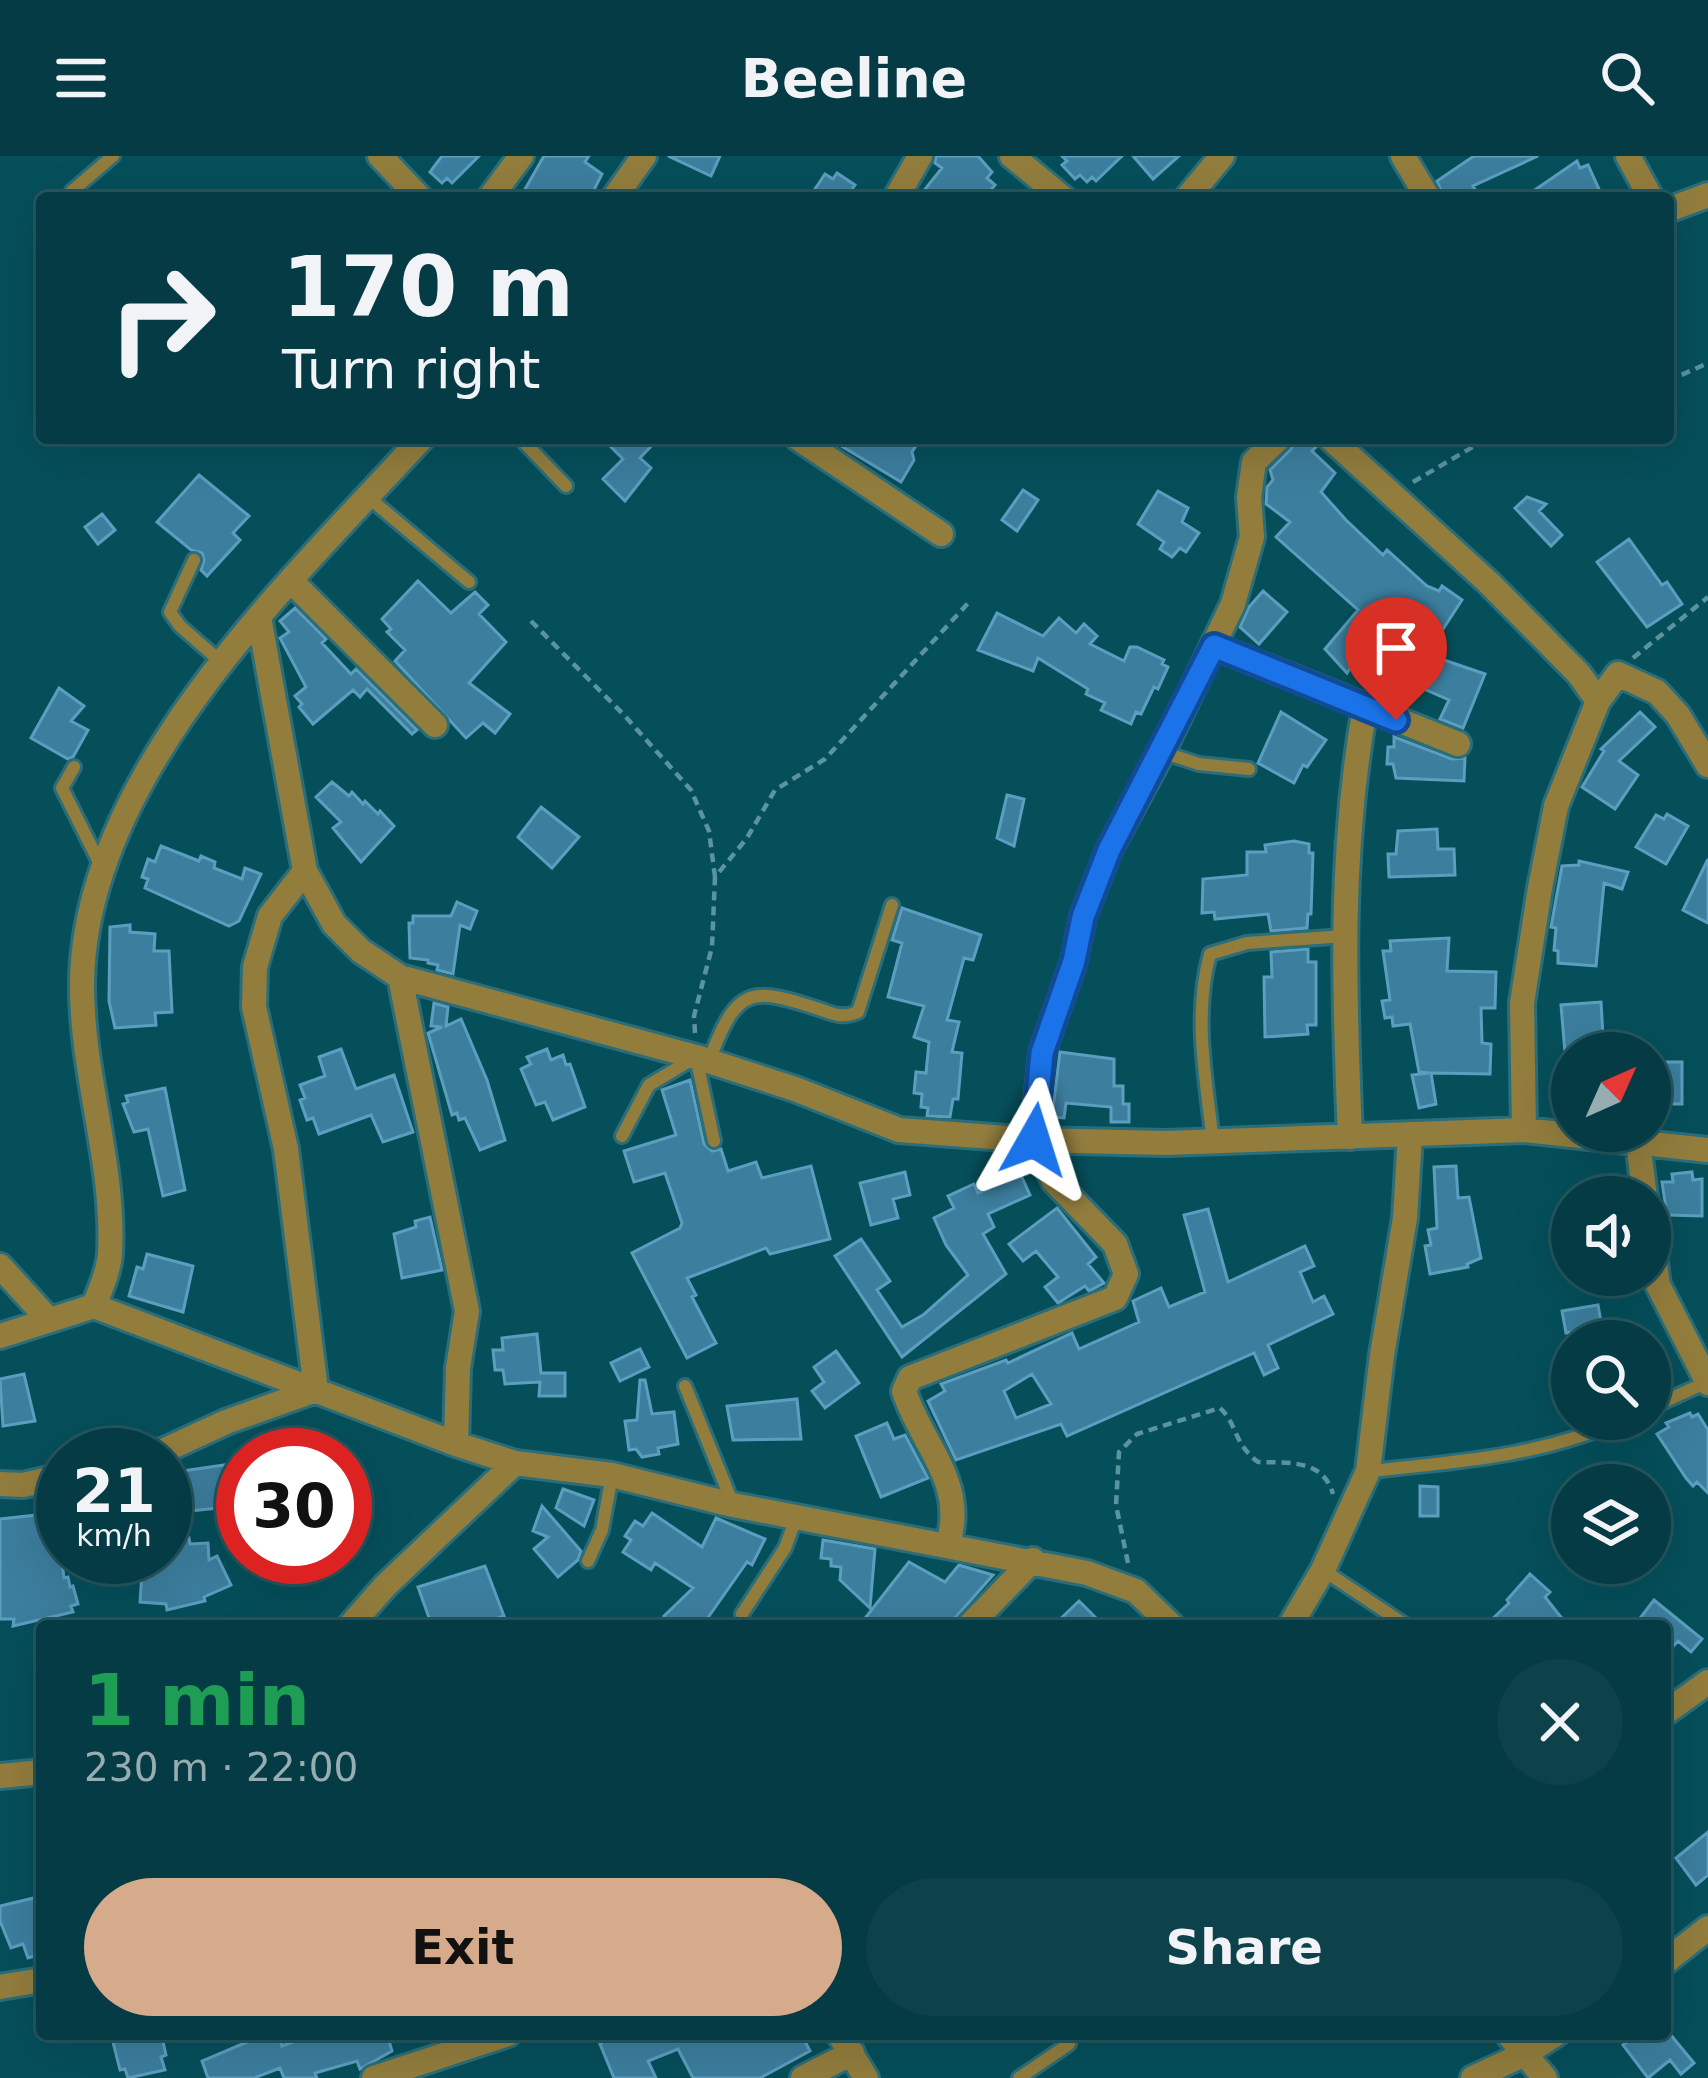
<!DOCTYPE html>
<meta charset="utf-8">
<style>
body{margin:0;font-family:"DejaVu Sans",sans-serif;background:#0d424b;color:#f1f3f6;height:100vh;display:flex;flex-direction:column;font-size:45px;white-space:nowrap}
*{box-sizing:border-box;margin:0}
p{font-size:39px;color:#97adb2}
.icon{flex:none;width:66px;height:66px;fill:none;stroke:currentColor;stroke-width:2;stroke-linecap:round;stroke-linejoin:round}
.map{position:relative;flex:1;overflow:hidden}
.sheet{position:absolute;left:36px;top:1464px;width:1635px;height:420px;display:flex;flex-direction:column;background:#043b44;border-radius:12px;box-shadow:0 12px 48px #0002,0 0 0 3px #25555d}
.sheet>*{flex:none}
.guide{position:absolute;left:36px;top:36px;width:1638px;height:252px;border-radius:12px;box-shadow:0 12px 48px #0002,0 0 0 3px #25555d;background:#043b44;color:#f1f3f6;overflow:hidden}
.needle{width:78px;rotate:45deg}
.controls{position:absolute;left:1551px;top:876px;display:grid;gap:24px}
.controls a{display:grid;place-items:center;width:120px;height:120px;border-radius:50%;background:#043b44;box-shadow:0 12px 48px #0002,0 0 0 3px #25555d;font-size:60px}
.speed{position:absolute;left:36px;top:1272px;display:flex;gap:24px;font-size:60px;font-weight:700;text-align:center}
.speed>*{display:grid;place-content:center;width:156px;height:156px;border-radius:50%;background:#043b44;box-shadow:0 12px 48px #0002,0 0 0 3px #25555d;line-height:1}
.speed small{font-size:30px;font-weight:400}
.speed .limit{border:18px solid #d22;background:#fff;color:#111}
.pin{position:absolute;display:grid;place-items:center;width:102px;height:102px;color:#fff;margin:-123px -51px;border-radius:50% 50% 50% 0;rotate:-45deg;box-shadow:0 0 12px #0007}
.pin .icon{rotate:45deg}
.me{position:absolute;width:132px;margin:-66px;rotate:6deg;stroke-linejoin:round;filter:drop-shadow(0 0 9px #0008)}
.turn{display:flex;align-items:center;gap:42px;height:252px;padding:0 48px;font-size:54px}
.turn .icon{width:156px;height:156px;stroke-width:2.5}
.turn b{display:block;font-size:84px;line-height:102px}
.round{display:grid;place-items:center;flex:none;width:126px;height:126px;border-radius:63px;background:#0d424b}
.head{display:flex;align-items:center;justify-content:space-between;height:204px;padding:0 48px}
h1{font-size:72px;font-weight:600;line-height:90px;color:#1e9e55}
.cta{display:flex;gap:24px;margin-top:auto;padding:24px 48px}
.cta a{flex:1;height:138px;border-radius:72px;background:#d6ab8b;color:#111;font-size:48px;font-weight:600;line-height:138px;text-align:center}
.cta a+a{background:#0d424b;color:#f1f3f6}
header{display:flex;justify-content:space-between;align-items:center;height:156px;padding:0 48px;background:#043b44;font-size:54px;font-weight:600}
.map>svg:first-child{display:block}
.building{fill:#3c7e9e;stroke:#5c9ebf;stroke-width:3;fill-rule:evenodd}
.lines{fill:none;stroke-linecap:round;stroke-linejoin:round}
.service-casing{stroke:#2b6e79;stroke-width:18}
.minor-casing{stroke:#2b6e79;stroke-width:30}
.path{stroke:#5a949e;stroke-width:4.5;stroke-dasharray:9 6;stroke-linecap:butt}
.service{stroke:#927d3d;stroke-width:12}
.minor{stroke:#927d3d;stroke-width:24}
.route-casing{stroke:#114b97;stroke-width:30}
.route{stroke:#1a73e8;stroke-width:21}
</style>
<header><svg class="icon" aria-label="menu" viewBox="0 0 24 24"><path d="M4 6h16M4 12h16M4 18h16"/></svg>Beeline<svg class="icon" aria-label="search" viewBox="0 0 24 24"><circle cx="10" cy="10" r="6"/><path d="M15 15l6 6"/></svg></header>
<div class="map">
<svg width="1708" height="1922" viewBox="0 0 1708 1922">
<rect width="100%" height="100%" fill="#054f5b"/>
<path class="building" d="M 442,0 L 479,0 L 452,27 L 447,22 L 442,27 L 430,16 Z
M 544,0 L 589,0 L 585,6 L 602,18 L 590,42 L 520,42 Z
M 668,0 L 720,0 L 711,20 Z
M 936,0 L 978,0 L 992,16 L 987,22 L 995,29 L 984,42 L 918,42 L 942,12 L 935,7 Z
M 1062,0 L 1122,0 L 1096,25 L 1092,21 L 1087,26 L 1080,19 L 1075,23 L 1062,9 L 1067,5 Z
M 1133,0 L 1179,0 L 1153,23 Z
M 1474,0 L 1538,0 L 1473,30 L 1480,42 L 1444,42 L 1437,25 Z
M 1577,5 L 1580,12 L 1588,9 L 1603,42 L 1523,42 Z
M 837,17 L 855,29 L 846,42 L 809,42 L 825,18 L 833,23 Z
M 602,282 L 659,282 L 640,302 L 651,312 L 625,345 L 603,323 L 623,303 Z
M 828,282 L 921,282 L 912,296 L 914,304 L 901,326 Z
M 1295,282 L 1314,282 L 1316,291 L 1312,295 L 1335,317 L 1321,336 L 1346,364 L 1383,399 L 1387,394 L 1427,430 L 1439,435 L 1442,430 L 1462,444 L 1436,484 L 1407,465 L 1364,520 L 1352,510 L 1347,517 L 1325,493 L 1358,454 L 1276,381 L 1290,366 L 1266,348 L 1267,331 L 1273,324 L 1270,314 L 1291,293 Z
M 199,319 L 249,360 L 233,377 L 240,384 L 207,420 L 201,414 L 204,404 L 202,397 L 191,394 L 157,366 Z
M 1023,334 L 1038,344 L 1017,375 L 1002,364 Z
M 1158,335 L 1188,352 L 1182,366 L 1199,377 L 1186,396 L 1180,392 L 1172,401 L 1160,393 L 1164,386 L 1138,368 Z
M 1527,341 L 1546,348 L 1539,355 L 1562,379 L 1551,390 L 1515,352 Z
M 102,358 L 115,374 L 98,388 L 85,371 Z
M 1629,383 L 1662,429 L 1667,426 L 1682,448 L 1647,471 L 1597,406 Z
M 418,425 L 451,457 L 475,436 L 488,449 L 479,458 L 506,486 L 469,527 L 510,558 L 495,577 L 483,567 L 466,582 L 395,505 L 405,494 L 387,476 L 391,473 L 382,463 Z
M 1263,435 L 1287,456 L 1259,488 L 1240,471 L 1249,451 Z
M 295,452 L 326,483 L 322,487 L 351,518 L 356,513 L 417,574 L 412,578 L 367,533 L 360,541 L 353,534 L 313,568 L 299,551 L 302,548 L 295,540 L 306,531 L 280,482 L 289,476 L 280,465 Z
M 997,457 L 1043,480 L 1059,462 L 1076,477 L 1084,468 L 1097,480 L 1090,488 L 1124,505 L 1130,491 L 1137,491 L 1164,504 L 1162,508 L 1168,511 L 1158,533 L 1154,531 L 1141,558 L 1136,556 L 1131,568 L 1101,554 L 1105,547 L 1086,538 L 1088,533 L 1038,502 L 1033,515 L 978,494 Z
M 1438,502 L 1485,518 L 1463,572 L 1440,563 L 1449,544 L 1424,533 Z
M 59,532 L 84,550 L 71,565 L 88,574 L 73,601 L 68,603 L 31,582 Z
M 1281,556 L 1326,584 L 1307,611 L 1303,609 L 1294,627 L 1258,607 Z
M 1640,556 L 1655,571 L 1619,605 L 1638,619 L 1615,653 L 1582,631 L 1604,595 L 1601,593 Z
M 1394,581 L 1452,603 L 1465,602 L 1464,625 L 1396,622 L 1393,608 L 1387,608 L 1388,591 L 1394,591 Z
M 332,626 L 349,640 L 352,636 L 363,648 L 365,645 L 378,658 L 380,655 L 394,670 L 361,706 L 333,672 L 341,666 L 316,641 Z
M 1007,639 L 1024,643 L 1014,690 L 997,682 Z
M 541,651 L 579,681 L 552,712 L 518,681 Z
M 1667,658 L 1688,670 L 1666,708 L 1636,691 L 1656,659 L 1664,663 Z
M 1437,673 L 1438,693 L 1454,693 L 1455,719 L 1389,721 L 1388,698 L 1396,698 L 1398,675 Z
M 1294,685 L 1309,688 L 1309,697 L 1313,697 L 1311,758 L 1308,758 L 1307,772 L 1271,775 L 1268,758 L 1215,763 L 1214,756 L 1202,757 L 1203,723 L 1247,719 L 1247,696 L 1266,696 L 1265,689 Z
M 161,690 L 199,705 L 201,700 L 215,706 L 214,712 L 242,723 L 245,712 L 261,718 L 239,765 L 229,770 L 145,732 L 148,723 L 142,721 L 148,703 L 155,706 Z
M 1708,703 L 1708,767 L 1683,754 Z
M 1579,705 L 1628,716 L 1622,733 L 1604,727 L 1596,810 L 1558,807 L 1558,795 L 1554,794 L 1556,772 L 1551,771 L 1562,710 L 1579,709 Z
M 457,746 L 477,755 L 470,773 L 460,769 L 453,818 L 437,814 L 438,809 L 428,807 L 428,804 L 410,802 L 409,767 L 413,767 L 413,760 L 451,760 Z
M 902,752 L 981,779 L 973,804 L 964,802 L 947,864 L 959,866 L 952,896 L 962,897 L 958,943 L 953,943 L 950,961 L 927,960 L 928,952 L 921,951 L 922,938 L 914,937 L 916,916 L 926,917 L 929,886 L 914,881 L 924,850 L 888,841 L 902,787 L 892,784 Z
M 130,769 L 130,776 L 155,778 L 154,795 L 169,795 L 172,856 L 155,857 L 156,869 L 115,872 L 109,845 L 110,771 Z
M 1449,782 L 1447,815 L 1496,816 L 1495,852 L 1481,852 L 1482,887 L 1491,888 L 1490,918 L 1431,917 L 1436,948 L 1419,952 L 1412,919 L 1429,917 L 1419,916 L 1410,868 L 1393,870 L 1392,861 L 1385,862 L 1382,845 L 1390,844 L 1383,795 L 1391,795 L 1390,785 Z
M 1308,793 L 1308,806 L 1316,806 L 1316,869 L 1307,869 L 1308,878 L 1265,881 L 1264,821 L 1272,821 L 1271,796 Z
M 1601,846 L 1604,897 L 1565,897 L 1561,849 Z
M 434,847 L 448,851 L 446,870 L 461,863 L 487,924 L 505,984 L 480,994 L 465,962 L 459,964 L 457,957 L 452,959 L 428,877 L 442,871 L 431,870 Z
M 341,893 L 356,933 L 394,919 L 413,976 L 383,986 L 371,959 L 319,978 L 313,962 L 307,964 L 300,944 L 305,942 L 300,929 L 325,920 L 319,901 Z
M 547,893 L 551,904 L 563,899 L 566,909 L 570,908 L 585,951 L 553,964 L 545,946 L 536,949 L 521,913 L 531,908 L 527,901 Z
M 1060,896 L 1114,903 L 1114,930 L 1123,930 L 1123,948 L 1129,948 L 1129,966 L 1111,966 L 1111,951 L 1066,947 L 1064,962 L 1052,961 Z
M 1650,906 L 1682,906 L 1682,948 L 1650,948 Z
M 690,924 L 704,988 L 712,995 L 721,993 L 728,1015 L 756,1006 L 762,1022 L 811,1010 L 830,1083 L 770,1098 L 766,1092 L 687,1122 L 696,1139 L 692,1141 L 716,1187 L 687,1202 L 632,1097 L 680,1072 L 682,1067 L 665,1017 L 634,1026 L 624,995 L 676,979 L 662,934 Z
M 165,932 L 185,1034 L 163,1040 L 148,973 L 134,976 L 123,948 L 128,946 L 126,940 Z
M 1456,1010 L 1458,1042 L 1469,1041 L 1481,1102 L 1467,1108 L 1468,1111 L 1430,1118 L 1425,1090 L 1431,1089 L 1428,1074 L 1437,1072 L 1434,1011 Z
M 905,1016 L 910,1039 L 893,1043 L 898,1062 L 871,1069 L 860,1027 Z
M 1692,1016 L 1693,1024 L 1702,1023 L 1702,1060 L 1667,1059 L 1662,1026 L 1673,1026 L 1672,1018 Z
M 1020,1017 L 1030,1039 L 988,1058 L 994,1071 L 983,1078 L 1006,1118 L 902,1201 L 835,1100 L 861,1083 L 890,1125 L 877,1134 L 902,1171 L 923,1159 L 968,1119 L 946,1089 L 934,1062 L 954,1052 L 948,1040 L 974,1028 L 978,1037 Z
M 1057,1052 L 1096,1101 L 1088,1108 L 1104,1127 L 1089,1135 L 1085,1130 L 1058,1147 L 1045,1131 L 1058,1121 L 1036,1095 L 1023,1105 L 1009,1088 Z
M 1208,1053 L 1228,1126 L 1305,1090 L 1314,1110 L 1300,1116 L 1313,1146 L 1324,1140 L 1333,1158 L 1268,1189 L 1278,1212 L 1264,1219 L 1254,1197 L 1067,1280 L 1061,1268 L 956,1304 L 928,1245 L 945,1235 L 941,1228 L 1006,1204 L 1008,1207 L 1072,1177 L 1079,1193 L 1139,1166 L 1133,1145 L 1161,1132 L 1169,1151 L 1205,1136 L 1184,1059 ZM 1032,1218 L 1051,1248 L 1016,1262 L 1004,1235 Z
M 430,1061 L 442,1114 L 402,1122 L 394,1078 L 416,1071 L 415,1065 Z
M 147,1098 L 193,1110 L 183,1156 L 129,1140 L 137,1111 L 143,1113 Z
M 1598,1149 L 1602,1171 L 1566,1177 L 1562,1155 Z
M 537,1178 L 541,1217 L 565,1217 L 565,1240 L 539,1240 L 540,1226 L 505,1228 L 503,1214 L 495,1214 L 493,1194 L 503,1194 L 502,1182 Z
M 640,1193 L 649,1211 L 620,1225 L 611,1207 Z
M 836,1195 L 859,1227 L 825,1252 L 812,1235 L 824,1226 L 814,1211 Z
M 24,1218 L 35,1265 L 3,1270 L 0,1223 Z
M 640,1224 L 645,1224 L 652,1258 L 674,1256 L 678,1288 L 658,1292 L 659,1298 L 642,1301 L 636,1293 L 629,1294 L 625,1265 L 637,1264 Z
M 797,1243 L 801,1283 L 733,1284 L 727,1250 Z
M 1690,1257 L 1692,1261 L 1698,1258 L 1708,1274 L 1708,1337 L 1697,1326 L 1693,1330 L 1686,1322 L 1657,1278 L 1669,1271 L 1666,1267 Z
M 887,1267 L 894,1283 L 905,1279 L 928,1322 L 881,1341 L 856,1280 Z
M 224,1309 L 226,1327 L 232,1326 L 235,1345 L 229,1346 L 229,1351 L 189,1355 L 182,1315 Z
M 1420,1330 L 1438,1331 L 1438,1360 L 1420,1360 Z
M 563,1333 L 594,1344 L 584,1370 L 556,1352 Z
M 542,1350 L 581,1395 L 578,1404 L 558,1421 L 534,1393 L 548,1381 L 533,1375 Z
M 652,1357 L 702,1391 L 716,1362 L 765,1383 L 752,1409 L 747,1406 L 702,1470 L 674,1470 L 664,1460 L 693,1432 L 655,1407 L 651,1414 L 623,1396 L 631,1384 L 625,1380 L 635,1365 L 643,1370 Z
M 46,1358 L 47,1365 L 53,1364 L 55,1383 L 59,1382 L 64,1422 L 68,1421 L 70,1431 L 73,1430 L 78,1448 L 71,1450 L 73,1456 L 13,1470 L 14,1463 L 0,1463 L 0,1363 Z
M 189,1382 L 190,1388 L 208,1387 L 209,1404 L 217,1400 L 231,1429 L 204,1441 L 205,1445 L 167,1454 L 166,1448 L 140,1446 L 143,1401 L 167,1401 L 165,1385 Z
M 823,1384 L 875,1393 L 870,1452 L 840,1424 L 841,1411 L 831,1410 L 831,1403 L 821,1402 Z
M 909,1406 L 945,1426 L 959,1409 L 993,1419 L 948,1470 L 859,1470 Z
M 485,1410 L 504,1460 L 474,1470 L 432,1470 L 418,1431 Z
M 1530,1418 L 1550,1436 L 1545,1441 L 1568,1470 L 1485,1470 L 1509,1447 L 1507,1444 Z
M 1654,1444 L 1702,1483 L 1691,1496 L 1678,1485 L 1665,1499 L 1665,1470 L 1634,1470 Z
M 1079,1445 L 1104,1470 L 1053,1470 Z
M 1708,1676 L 1708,1719 L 1696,1729 L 1676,1702 Z
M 42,1740 L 42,1798 L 28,1802 L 23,1788 L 11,1792 L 0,1765 L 0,1750 Z
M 111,1878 L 162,1881 L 166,1899 L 161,1901 L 165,1914 L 128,1922 L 125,1913 L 120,1914 Z
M 314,1878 L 387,1878 L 392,1895 L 360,1913 L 357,1905 L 315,1917 L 317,1922 L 284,1922 L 280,1912 L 254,1922 L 208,1922 L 202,1905 L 254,1883 L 280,1880 L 282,1890 Z
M 600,1878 L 801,1878 L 810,1895 L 760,1922 L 693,1922 L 678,1893 L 648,1905 L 656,1922 L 614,1922 L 600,1888 L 603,1886 Z
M 1637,1878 L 1670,1878 L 1694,1907 L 1681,1918 L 1670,1904 L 1648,1922 L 1623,1889 Z"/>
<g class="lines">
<defs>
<path id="service" d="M 72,35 L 113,0
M 520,282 L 566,330
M 368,341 L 469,426
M 194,404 L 170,456 L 180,470 L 221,506
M 1162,596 L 1199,608 L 1249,613
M 74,611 L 62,632 L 102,712
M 709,905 C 737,830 750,830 822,854 C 836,859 843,862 858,856 L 892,749
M 622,980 L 649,929 L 696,901 L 714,985
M 1213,986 C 1206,924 1193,859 1210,798 L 1247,787 L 1345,780
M 685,1230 L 733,1348
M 1650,1252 L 1707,1226
M 1369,1315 C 1458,1306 1543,1300 1625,1263
M 588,1405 L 602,1374 L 612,1319
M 1323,1414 L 1407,1470
M 742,1458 L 785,1392 L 796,1362
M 1019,1922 L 1069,1888"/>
<path id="minor" d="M 380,0 L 420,42
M 1012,0 L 1063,42
M 1403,0 L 1428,42
M 1628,0 L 1651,42
M 490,42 L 521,0
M 614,42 L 644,0
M 896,42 L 920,0
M 1187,42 L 1222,0
M 1668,54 L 1708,39
M 798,282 L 941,378
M 1330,282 L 1489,427 L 1579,518 L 1598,545 L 1556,650 L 1540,732 L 1522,847 L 1524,974
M 291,425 L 435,569
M 259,461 L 305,715 L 334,768 L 361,795 L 400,821 L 696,901 L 795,933 L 899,974 L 1033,984 L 1166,987 L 1524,974 L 1708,994
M 1214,490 L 1458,588
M 1598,545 L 1618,518 L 1657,536 L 1678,559 L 1708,609
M 400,821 L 467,1155 L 458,1212 L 456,1288
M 1350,981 C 1344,835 1339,696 1365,552
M 1638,987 L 1645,1041
M 1650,1072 L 1658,1129 L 1708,1227
M 0,1110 L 48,1163
M 94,1150 L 456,1288 L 515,1307 L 612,1319 L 733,1349 L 1087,1417 L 1136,1435 L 1172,1470
M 0,1180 L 94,1150 C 100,1134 109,1115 110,1098 C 115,1007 81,918 82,826 C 85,618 290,426 422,282
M 128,1299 L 163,1295 L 226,1266 L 316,1234 L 286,993 L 254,851 L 255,811 L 270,760 L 305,715
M 0,1328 L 23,1329 L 63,1320
M 948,1388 C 967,1326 922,1290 904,1235 L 910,1222 L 1115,1142 L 1126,1118 L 1115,1088 L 1054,1025 L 1033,984 L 1042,897 L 1074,805 L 1083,761 L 1109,694 L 1162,596 L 1233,448 L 1252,381 L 1249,341 L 1254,306 L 1279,282
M 350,1470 L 385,1430 L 515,1307
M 969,1470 L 1033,1404
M 1290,1470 L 1323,1414 L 1368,1315 L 1382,1199 L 1405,1062 L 1410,979
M 1665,1557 L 1708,1526
M 0,1620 L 42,1616
M 1665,1806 L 1708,1772
M 0,1831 L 42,1824
M 839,1878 L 866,1922
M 1508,1878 L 1545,1922
M 374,1922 L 508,1878
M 803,1922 L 852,1897
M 1473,1922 L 1525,1898 L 1556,1878"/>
</defs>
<use href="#service" class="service-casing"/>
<use href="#minor" class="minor-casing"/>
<path class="path" d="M 1668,225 L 1708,207
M 1413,326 L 1488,282
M 531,465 L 624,559 L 691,634 L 709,675 L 715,721
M 1633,502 L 1708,441
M 695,877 L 694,860 L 712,791 L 715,721 L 747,682 L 775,634 L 825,603 L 971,444
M 1128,1407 L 1116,1349 L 1119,1296 L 1137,1278 L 1220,1252 C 1238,1269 1233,1287 1258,1306 C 1289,1307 1323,1303 1333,1338"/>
<use href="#service" class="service"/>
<use href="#minor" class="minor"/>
</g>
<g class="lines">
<defs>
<path id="route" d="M 1034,984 L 1042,897 L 1074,805 L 1083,761 L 1109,694 L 1214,490 L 1396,564"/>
</defs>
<use href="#route" class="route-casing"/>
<use href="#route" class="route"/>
</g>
</svg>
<div class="controls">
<a><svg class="needle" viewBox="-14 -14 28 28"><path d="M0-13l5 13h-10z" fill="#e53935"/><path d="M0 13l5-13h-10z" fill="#97adb2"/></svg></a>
<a><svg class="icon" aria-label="sound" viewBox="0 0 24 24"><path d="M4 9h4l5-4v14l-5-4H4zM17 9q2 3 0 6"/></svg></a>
<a><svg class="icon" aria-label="search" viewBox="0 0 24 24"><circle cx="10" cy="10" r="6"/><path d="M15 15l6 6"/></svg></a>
<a><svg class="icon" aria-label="layers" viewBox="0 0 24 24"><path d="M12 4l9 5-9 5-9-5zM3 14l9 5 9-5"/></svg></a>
</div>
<div class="speed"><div>21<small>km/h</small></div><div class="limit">30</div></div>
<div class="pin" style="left:1396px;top:564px;background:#d93025"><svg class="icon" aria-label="arrive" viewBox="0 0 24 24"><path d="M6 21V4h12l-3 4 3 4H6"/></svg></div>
<svg class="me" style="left:1034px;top:984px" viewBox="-20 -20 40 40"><path d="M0-17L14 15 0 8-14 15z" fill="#1a73e8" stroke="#fff" stroke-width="4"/></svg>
<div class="guide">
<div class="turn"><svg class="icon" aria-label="right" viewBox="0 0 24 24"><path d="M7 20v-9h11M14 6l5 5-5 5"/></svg><div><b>170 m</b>Turn right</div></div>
</div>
<section class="sheet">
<div class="head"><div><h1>1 min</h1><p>230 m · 22:00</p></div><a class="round"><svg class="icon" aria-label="close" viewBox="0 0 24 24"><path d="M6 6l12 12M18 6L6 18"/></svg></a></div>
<div class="cta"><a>Exit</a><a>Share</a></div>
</section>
</div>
